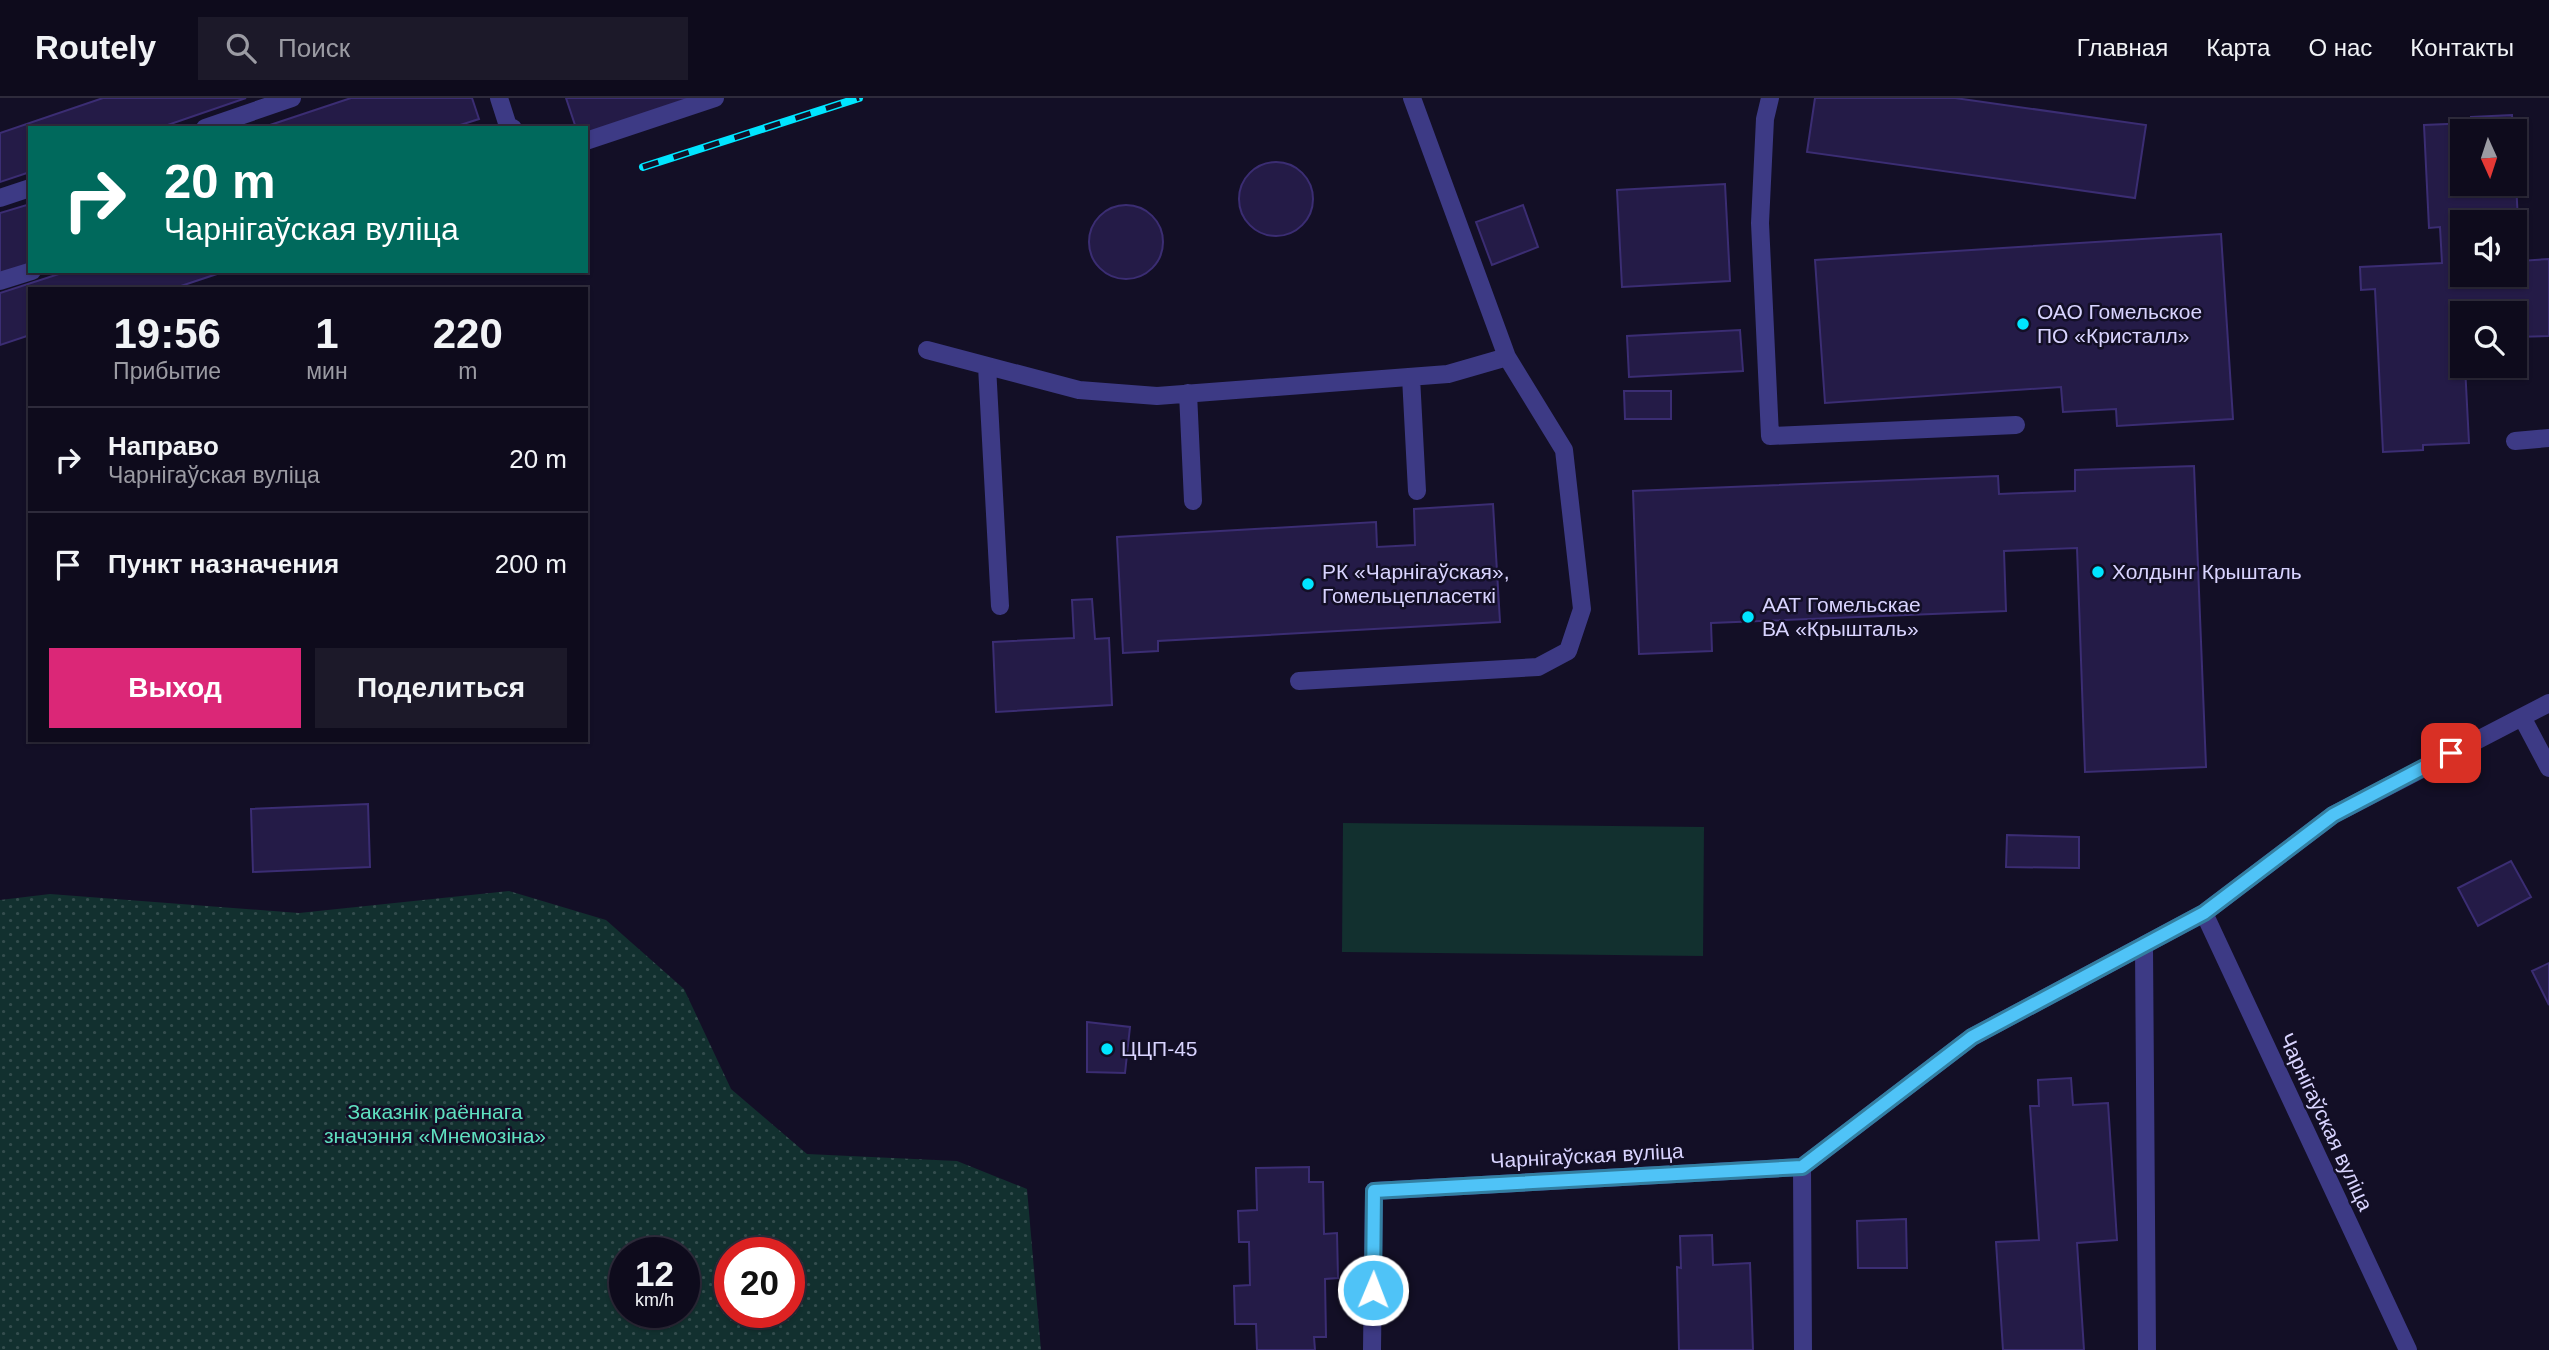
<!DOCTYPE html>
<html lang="ru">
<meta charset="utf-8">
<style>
body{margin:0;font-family:Arial,sans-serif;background:#1c1929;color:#f1f3f6;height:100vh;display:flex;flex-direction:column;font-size:26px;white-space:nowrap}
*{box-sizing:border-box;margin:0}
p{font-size:23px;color:#9b9ba3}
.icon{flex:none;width:38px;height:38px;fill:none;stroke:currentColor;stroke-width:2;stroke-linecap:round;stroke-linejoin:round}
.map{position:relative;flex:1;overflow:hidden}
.drawer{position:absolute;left:28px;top:189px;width:560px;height:455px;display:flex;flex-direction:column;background:#0e0b1c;border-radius:0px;box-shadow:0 2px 5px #0004,0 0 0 2px #2e2b3b}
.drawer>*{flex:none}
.top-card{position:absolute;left:28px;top:28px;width:560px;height:147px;border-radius:0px;box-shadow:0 2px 5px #0004,0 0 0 2px #2e2b3b;background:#00695c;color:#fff;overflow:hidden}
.needle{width:46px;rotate:177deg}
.fabs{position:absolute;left:2450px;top:21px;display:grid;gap:14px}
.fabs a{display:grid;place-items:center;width:77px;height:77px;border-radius:0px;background:#0e0b1c;box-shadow:0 2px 5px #0004,0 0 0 2px #2e2b3b;font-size:35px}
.speed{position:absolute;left:609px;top:1139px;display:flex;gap:14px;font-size:35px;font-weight:700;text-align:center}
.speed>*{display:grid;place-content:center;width:91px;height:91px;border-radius:50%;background:#0e0b1c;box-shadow:0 2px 5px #0004,0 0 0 2px #2e2b3b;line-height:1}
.speed small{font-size:18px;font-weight:400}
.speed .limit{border:10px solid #d22;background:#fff;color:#111}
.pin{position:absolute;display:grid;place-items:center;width:60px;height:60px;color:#fff;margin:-30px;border-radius:14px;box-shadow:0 4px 10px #0006}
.me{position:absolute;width:77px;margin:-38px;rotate:1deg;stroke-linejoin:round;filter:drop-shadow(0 0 5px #0008)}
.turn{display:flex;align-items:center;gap:24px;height:147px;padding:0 21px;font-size:32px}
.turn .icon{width:91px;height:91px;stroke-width:2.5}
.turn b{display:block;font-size:49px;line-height:60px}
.eta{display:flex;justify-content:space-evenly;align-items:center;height:119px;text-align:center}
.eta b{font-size:42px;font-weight:600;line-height:49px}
.action{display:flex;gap:14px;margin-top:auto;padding:14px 21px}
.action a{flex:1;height:80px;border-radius:0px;background:#db2777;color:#fff;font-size:28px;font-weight:600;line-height:80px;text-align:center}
.action a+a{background:#1c1929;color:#f1f3f6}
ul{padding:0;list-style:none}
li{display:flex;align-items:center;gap:21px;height:105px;padding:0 21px;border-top:2px solid #2e2b3b}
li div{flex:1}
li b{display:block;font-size:26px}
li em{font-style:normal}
header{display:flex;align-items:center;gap:42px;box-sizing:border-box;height:98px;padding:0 35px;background:#0e0b1c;border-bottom:2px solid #2e2b3b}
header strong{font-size:33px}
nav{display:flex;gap:38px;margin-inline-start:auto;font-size:24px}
.search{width:490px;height:63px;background:#1c1929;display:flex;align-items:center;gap:18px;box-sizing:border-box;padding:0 24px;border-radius:0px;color:#9b9ba3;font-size:26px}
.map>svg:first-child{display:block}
.park{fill:url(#park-dots);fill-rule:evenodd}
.pitch{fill:#12302f}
.building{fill:#241b47;stroke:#3b2d73;stroke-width:2;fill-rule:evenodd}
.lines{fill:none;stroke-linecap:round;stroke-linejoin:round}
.lane{stroke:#3d3a85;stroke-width:18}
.street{stroke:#3d3a85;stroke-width:18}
.rail-casing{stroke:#00e5ff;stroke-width:8}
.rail{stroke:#130f26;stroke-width:5;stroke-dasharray:16;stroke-linecap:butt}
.route-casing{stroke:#337fa1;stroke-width:18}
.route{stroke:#4fc3f7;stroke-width:12}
.poi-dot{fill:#00e5ff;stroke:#130f26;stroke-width:2.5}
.labels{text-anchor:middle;stroke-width:5;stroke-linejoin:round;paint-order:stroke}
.poi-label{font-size:21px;fill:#d9d4ff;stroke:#130f26;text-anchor:start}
.park-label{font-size:21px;fill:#5fe0c0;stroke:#130f26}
.street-label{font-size:21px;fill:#d9d4ff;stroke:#130f26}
</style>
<header>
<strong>Routely</strong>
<div class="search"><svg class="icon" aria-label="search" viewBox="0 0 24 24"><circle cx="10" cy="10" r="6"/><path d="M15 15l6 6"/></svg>Поиск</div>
<nav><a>Главная</a><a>Карта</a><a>О нас</a><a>Контакты</a></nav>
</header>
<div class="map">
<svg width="2549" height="1252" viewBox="0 0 2549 1252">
<defs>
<pattern id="park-dots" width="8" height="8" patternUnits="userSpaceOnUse" patternTransform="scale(1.75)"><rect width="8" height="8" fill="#12302f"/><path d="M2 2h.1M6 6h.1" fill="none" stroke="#344d4e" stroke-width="1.8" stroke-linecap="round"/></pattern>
</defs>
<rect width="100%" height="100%" fill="#130f26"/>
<path class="park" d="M 509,793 L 606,822 L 684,891 L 731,991 L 807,1056 L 957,1063 L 1027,1091 L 1041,1252 L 0,1252 L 0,802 L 50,796 L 299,815 ZM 625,1155 L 684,1155 L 684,1214 L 625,1214 ZM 730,1155 L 789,1155 L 789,1214 L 730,1214 Z"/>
<path class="pitch" d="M 1343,725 L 1704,729 L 1703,858 L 1342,854 Z"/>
<path class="building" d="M 103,0 L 246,0 L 159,30 L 30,30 L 30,74 L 0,84 L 0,35 Z
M 351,0 L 472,0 L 479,21 L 451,30 L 261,30 Z
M 566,0 L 696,0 L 586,38 L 586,30 L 576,30 Z
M 1815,0 L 1955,0 L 2146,27 L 2135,100 L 1807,54 Z
M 2512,17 L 2513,33 L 2462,33 L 2462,86 L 2515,86 L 2515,64 L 2520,163 L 2549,161 L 2549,238 L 2515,239 L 2515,215 L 2462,215 L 2462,268 L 2465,268 L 2469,345 L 2423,347 L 2423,352 L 2383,354 L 2375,191 L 2361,192 L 2360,169 L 2442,165 L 2440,129 L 2429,130 L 2424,27 L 2471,25 L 2471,19 ZM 2462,124 L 2515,124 L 2515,177 L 2462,177 Z
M1239 101a37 37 0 1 1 74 0a37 37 0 1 1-74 0Z
M 1725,86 L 1730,183 L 1622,189 L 1617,92 Z
M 30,106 L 30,168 L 0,178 L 0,115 Z
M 1523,107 L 1538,149 L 1492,167 L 1476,124 Z
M1089 144a37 37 0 1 1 74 0a37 37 0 1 1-74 0Z
M 2221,136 L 2233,321 L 2117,328 L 2116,311 L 2063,314 L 2061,289 L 1825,305 L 1815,162 Z
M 68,173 L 226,173 L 172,191 L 30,191 L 30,237 L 0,247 L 0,195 Z
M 1740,232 L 1743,273 L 1629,279 L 1627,238 Z
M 1624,293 L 1671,293 L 1671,321 L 1625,321 Z
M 2194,368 L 2206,669 L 2085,674 L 2077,450 L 2004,453 L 2006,513 L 1711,525 L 1712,553 L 1639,556 L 1633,393 L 1998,378 L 1999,396 L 2075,393 L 2075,372 Z
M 1493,406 L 1500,524 L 1158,543 L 1158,553 L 1123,555 L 1117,439 L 1376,424 L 1377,449 L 1415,447 L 1414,411 Z
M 1092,501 L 1095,541 L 1109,540 L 1112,607 L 996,614 L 993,544 L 1074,540 L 1072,502 Z
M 368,706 L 370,769 L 253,774 L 251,711 Z
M 2007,737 L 2079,739 L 2079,770 L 2006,769 Z
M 2511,763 L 2531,799 L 2478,828 L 2458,790 Z
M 2549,865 L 2549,907 L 2532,873 Z
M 1087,924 L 1130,929 L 1125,975 L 1087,974 Z
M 2071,980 L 2073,1007 L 2108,1005 L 2117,1142 L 2077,1145 L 2084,1252 L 2003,1252 L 1996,1144 L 2039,1142 L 2030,1008 L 2039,1008 L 2038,982 Z
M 1309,1069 L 1309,1084 L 1323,1084 L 1324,1136 L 1337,1135 L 1338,1180 L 1325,1181 L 1326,1239 L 1314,1239 L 1315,1252 L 1257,1252 L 1256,1226 L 1235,1226 L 1234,1188 L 1250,1187 L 1249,1144 L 1239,1144 L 1238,1113 L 1257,1112 L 1256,1070 Z
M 1906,1121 L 1907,1170 L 1858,1170 L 1857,1123 Z
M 1712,1137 L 1713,1167 L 1750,1165 L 1753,1252 L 1679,1252 L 1677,1169 L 1681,1170 L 1680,1138 Z"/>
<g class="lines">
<path class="lane" d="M 499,0 L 508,28 L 513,30
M 1770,0 L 1765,21 L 1760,125 L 1770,338 L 2016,327
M 205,30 L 292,0
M 586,43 L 715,0
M 0,100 L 30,90
M 0,183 L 32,173
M 927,252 L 1079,292 L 1157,298 L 1448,276 L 1507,259
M 987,268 L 1000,508
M 1411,279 L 1417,393
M 1188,295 L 1193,403
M 2515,343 L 2549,340
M 1299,583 L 1538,569 L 1568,553 L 1582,511 L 1564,352 L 1507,259 L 1412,0
M 1372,1252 L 1374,1093"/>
<path class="street" d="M 2522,619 L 2549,670
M 2204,815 L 2408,1252
M 2144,850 L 2147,1252
M 1802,1069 L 1803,1252
M 1374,1093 L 1802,1069 L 1972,939 L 2204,815 L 2333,717 L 2549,605"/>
<defs>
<path id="rail" d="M 643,69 L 859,0"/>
</defs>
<use href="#rail" class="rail-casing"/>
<use href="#rail" class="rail"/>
</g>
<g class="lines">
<defs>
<path id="route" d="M 1373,1192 L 1374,1093 L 1802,1069 L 1972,939 L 2204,815 L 2333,717 L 2451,655"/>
</defs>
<use href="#route" class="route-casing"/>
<use href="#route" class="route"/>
</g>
<g class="poi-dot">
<circle cx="2023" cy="226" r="7"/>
<circle cx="2098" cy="474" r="7"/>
<circle cx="1308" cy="486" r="7"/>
<circle cx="1748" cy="519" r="7"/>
<circle cx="1107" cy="951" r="7"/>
</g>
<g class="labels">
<g class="poi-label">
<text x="2037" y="221">ОАО Гомельское<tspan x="2037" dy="24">ПО «Кристалл»</tspan></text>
<text x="1322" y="481">РК «Чарнігаўская»,<tspan x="1322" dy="24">Гомельцепласеткі</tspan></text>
<text x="2112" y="481">Холдынг Крышталь</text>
<text x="1762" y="514">ААТ Гомельскае<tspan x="1762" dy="24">ВА «Крышталь»</tspan></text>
<text x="1121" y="958">ЦЦП-45</text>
</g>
<g class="park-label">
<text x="435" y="1021">Заказнік раённага<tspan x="435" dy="24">значэння «Мнемозіна»</tspan></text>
</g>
<g class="street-label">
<text transform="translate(2326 1024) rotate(65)" y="7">Чарнігаўская вуліца</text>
<text transform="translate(1587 1058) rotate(-3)" y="7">Чарнігаўская вуліца</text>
</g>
</g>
</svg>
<div class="fabs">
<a><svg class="needle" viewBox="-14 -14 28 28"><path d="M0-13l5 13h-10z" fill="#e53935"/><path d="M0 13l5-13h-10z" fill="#9b9ba3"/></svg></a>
<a><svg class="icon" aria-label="sound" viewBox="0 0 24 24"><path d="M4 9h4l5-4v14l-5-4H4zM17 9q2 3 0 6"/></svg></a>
<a><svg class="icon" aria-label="search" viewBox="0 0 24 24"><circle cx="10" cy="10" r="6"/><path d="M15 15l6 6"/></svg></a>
</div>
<div class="speed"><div>12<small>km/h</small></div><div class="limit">20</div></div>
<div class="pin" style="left:2451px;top:655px;background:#d93025"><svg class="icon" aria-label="arrive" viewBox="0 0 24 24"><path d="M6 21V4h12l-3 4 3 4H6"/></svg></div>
<svg class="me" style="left:1373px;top:1192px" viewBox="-20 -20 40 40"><circle r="17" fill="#4fc3f7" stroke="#fff" stroke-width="3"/><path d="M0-11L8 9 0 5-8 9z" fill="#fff"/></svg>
<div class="top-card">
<div class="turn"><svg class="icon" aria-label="right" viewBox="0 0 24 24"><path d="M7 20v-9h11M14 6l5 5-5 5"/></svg><div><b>20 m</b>Чарнігаўская вуліца</div></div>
</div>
<section class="drawer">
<div class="eta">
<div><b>19:56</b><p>Прибытие</p></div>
<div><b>1</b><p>мин</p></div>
<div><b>220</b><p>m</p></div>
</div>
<ul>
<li><svg class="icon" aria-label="right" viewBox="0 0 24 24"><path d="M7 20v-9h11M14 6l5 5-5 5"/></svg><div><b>Направо</b><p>Чарнігаўская вуліца</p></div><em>20 m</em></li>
<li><svg class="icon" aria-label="arrive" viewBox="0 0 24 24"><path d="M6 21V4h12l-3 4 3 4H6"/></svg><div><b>Пункт назначения</b></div><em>200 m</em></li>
</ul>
<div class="action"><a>Выход</a><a>Поделиться</a></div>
</section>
</div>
